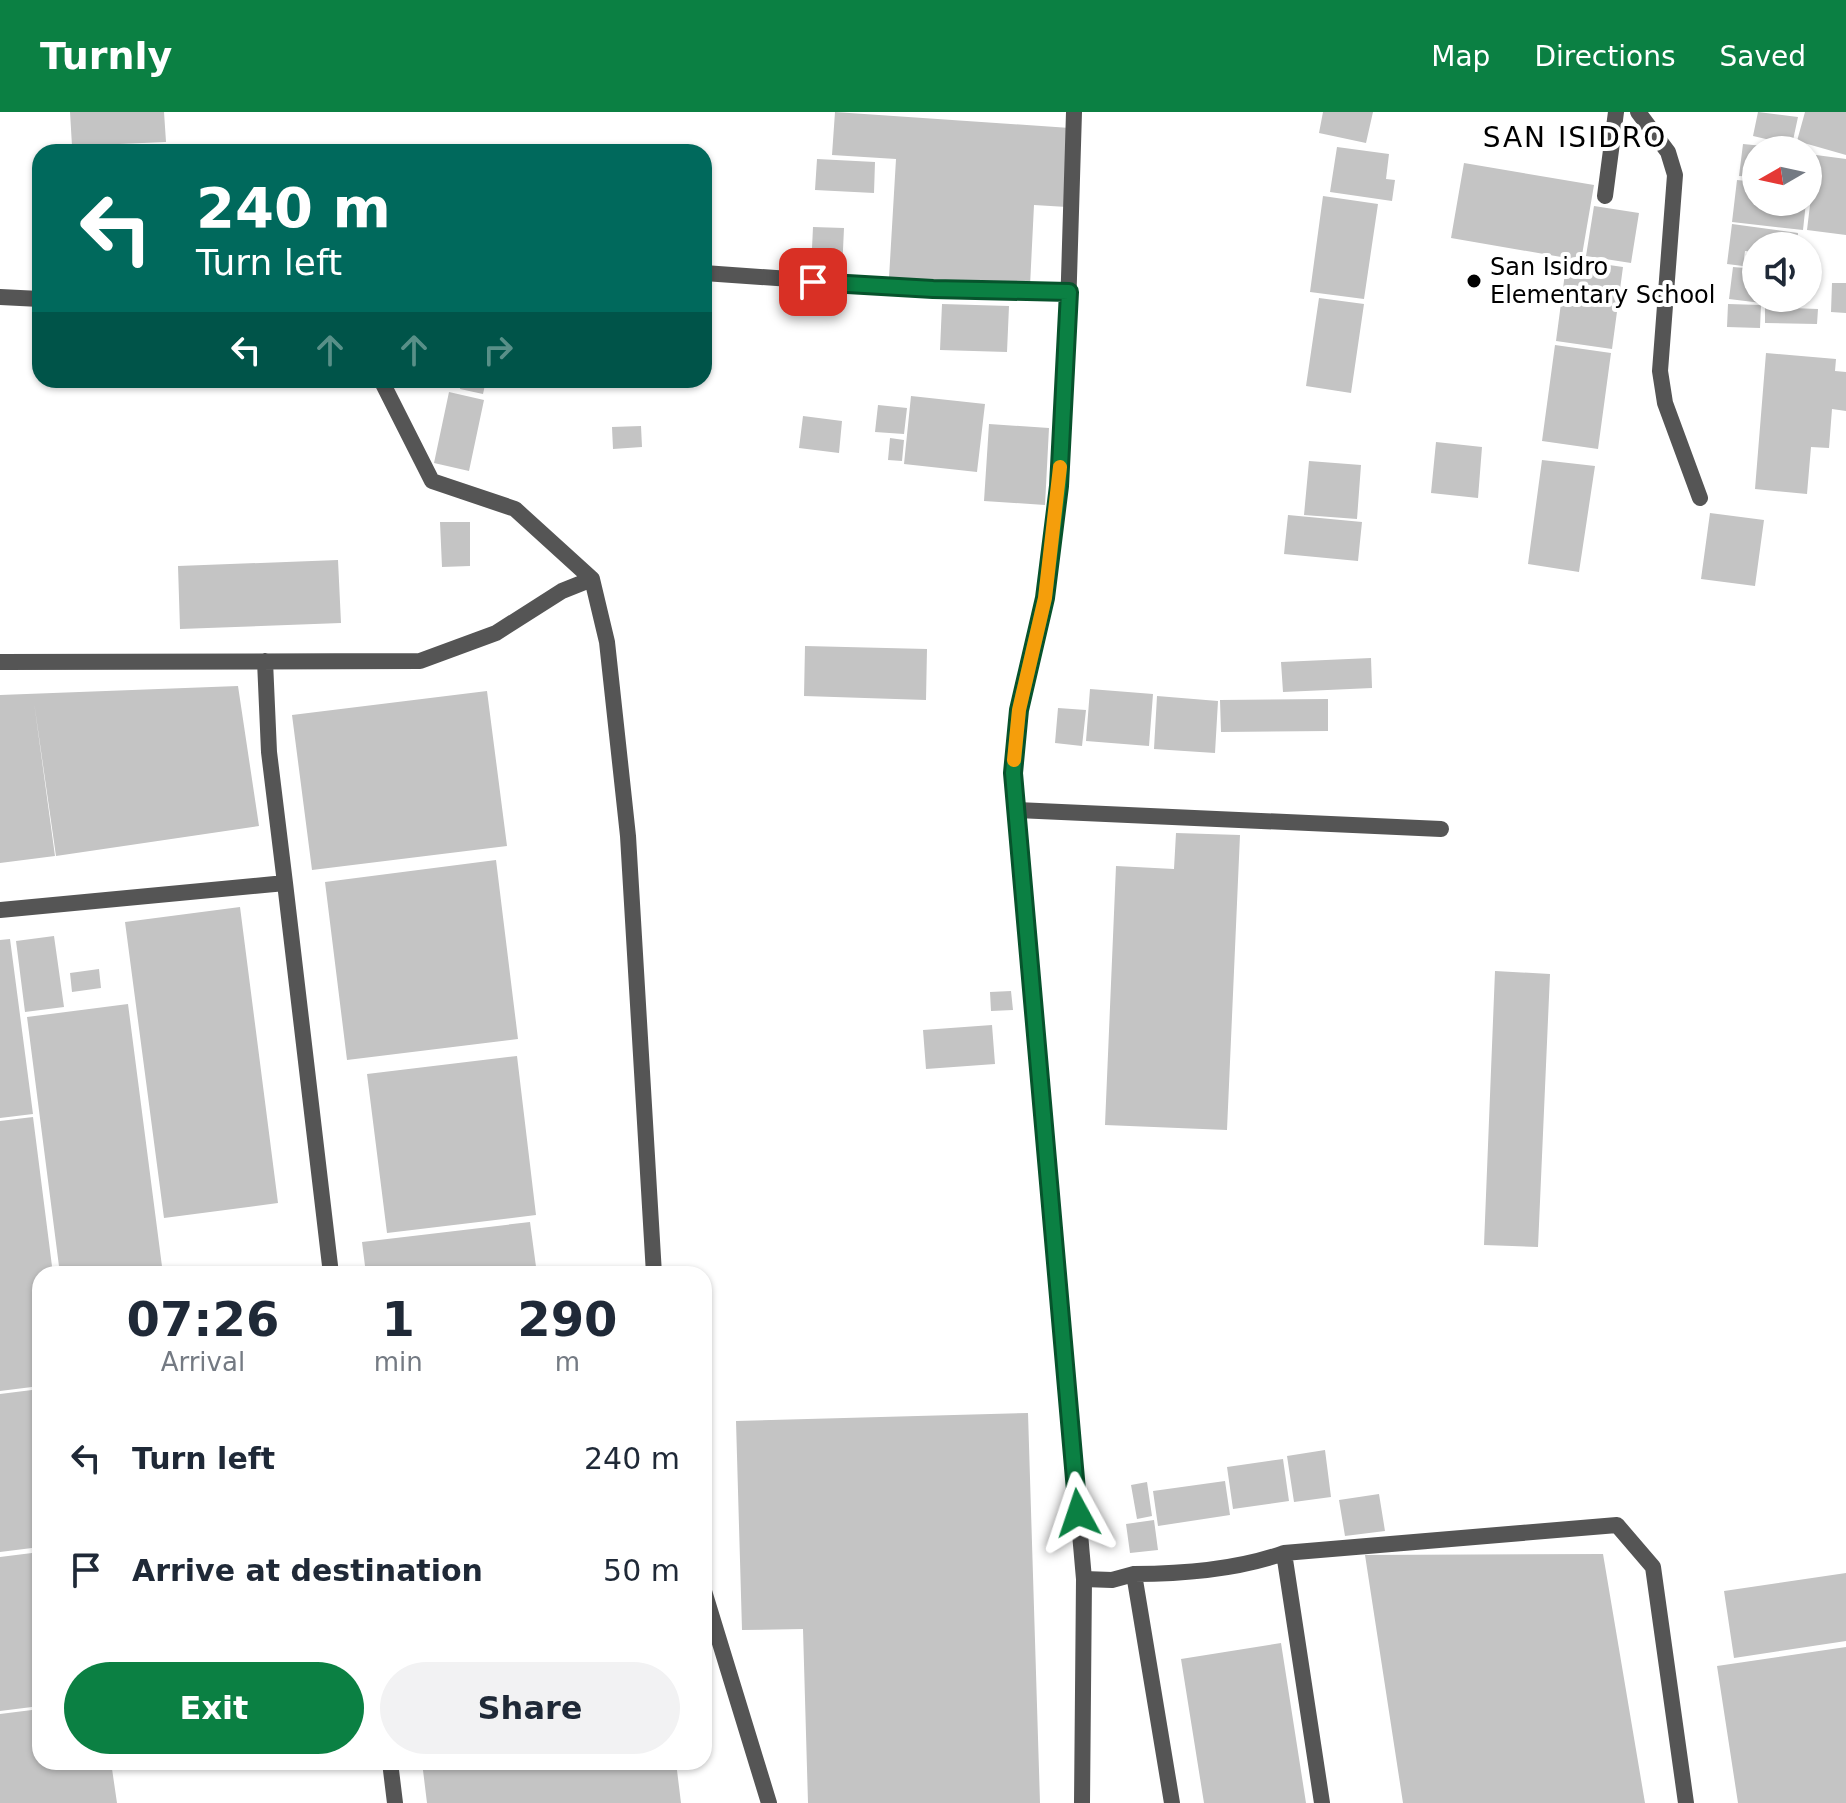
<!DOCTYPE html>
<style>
body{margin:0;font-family:"DejaVu Sans",sans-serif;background:#f2f2f3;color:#1f2937;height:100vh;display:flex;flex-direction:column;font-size:30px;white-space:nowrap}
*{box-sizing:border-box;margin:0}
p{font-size:26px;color:#747a83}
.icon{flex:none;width:44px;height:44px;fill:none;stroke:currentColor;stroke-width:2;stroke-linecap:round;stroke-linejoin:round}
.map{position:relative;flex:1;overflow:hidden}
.side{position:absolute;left:32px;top:1154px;width:680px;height:504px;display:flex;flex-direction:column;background:#fff;border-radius:24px;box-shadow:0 2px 6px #0004}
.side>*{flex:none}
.banner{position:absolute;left:32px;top:32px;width:680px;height:244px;border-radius:24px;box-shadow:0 2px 6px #0004;background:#00695c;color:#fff;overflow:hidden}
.needle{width:52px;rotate:261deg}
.fabs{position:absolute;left:1742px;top:24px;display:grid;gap:16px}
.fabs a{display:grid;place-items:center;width:80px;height:80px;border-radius:50%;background:#fff;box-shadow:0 2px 6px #0004;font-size:40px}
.pin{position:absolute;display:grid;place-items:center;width:68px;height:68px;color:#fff;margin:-34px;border-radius:16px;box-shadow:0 4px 12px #0006}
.me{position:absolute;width:88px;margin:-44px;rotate:355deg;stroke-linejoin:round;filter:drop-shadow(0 0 6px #0008)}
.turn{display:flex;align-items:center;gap:28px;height:168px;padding:0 32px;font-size:36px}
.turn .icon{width:104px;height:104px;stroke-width:2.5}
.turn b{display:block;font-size:56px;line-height:68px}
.lanes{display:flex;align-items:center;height:76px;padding:0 32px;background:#0003;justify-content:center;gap:40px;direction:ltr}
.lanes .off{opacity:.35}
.eta{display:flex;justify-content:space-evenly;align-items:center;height:136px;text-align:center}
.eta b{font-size:48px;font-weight:800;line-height:56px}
.button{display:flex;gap:16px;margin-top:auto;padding:16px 32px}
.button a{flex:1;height:92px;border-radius:48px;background:#0b8043;color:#fff;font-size:32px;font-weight:800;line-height:92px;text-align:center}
.button a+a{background:#f2f2f3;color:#1f2937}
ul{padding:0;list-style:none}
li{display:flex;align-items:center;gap:24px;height:112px;padding:0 32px}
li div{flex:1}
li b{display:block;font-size:30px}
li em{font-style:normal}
header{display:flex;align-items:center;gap:48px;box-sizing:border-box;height:112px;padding:0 40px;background:#0b8043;color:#fff}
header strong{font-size:38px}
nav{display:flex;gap:44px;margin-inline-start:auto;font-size:28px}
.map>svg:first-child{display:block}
.building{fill:#c4c4c4}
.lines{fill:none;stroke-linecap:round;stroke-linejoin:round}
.service{stroke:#555;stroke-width:16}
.minor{stroke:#555;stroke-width:16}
.route-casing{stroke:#07532c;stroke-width:20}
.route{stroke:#0b8043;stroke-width:14}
.slow{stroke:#f59e0b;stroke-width:14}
.poi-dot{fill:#000;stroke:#fff;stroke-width:3}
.labels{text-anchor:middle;stroke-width:8;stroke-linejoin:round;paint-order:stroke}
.poi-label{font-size:24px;fill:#000;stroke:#fff;text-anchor:start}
.quarter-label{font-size:28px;letter-spacing:2px;fill:#000;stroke:#fff}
</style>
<header>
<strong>Turnly</strong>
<nav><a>Map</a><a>Directions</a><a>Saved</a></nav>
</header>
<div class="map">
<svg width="1846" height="1691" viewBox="0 0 1846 1691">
<rect width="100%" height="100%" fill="#fff"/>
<path class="building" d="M 70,0 L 164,0 L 166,30 L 72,34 Z
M 835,0 L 1070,16 L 1067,95 L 1034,93 L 1030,174 L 889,166 L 896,47 L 832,43 Z
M 1323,0 L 1373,0 L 1366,31 L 1319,21 Z
M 1758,0 L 1798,5 L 1792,33 L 1753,24 Z
M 1805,0 L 1846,0 L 1846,43 L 1797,29 Z
M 1743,32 L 1774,35 L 1773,38 L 1756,38 L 1756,65 L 1739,64 Z
M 1337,35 L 1389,42 L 1386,67 L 1395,68 L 1392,89 L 1330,80 Z
M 1816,43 L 1846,47 L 1846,123 L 1807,118 Z
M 817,47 L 875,50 L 874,81 L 815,78 Z
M 1464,51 L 1594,73 L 1581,149 L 1623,155 L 1612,237 L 1556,229 L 1567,146 L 1451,126 Z
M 1737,68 L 1756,70 L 1756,90 L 1806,90 L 1803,118 L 1732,110 Z
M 1323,84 L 1378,92 L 1364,187 L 1310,180 Z
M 1594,94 L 1639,101 L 1631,151 L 1586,144 Z
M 1732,112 L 1798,121 L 1797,134 L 1756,134 L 1756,140 L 1745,139 L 1743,154 L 1727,152 Z
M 813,115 L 844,116 L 842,160 L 811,158 Z
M 1746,142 L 1756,143 L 1756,186 L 1787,186 L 1786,194 L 1729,187 L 1733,155 L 1745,156 Z
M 1832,171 L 1846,171 L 1846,201 L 1831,200 Z
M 1319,186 L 1364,192 L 1351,281 L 1306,274 Z
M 942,192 L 1009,194 L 1007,240 L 940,238 Z
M 1728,192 L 1761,193 L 1760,216 L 1727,215 Z
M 1765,195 L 1818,197 L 1817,212 L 1765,211 Z
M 1555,233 L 1611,241 L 1598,337 L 1542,329 Z
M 1766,241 L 1836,247 L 1835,259 L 1846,260 L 1846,299 L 1832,297 L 1829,336 L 1811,335 L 1807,382 L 1755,377 Z
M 461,268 L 486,268 L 483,282 L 460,277 Z
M 449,280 L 484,288 L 469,359 L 434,351 Z
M 911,284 L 985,292 L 977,360 L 904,352 Z
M 878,293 L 907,296 L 904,322 L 875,320 Z
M 803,304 L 842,309 L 839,341 L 799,336 Z
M 989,312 L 1049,316 L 1045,393 L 984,389 Z
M 641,314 L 642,335 L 613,337 L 612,315 Z
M 890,326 L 904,328 L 902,349 L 888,348 Z
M 1436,330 L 1482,335 L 1478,386 L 1431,381 Z
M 1542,348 L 1595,354 L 1579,460 L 1528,452 Z
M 1309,349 L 1361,353 L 1357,407 L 1304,403 Z
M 1710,401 L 1764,408 L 1755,474 L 1701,467 Z
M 1288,403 L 1362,410 L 1358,449 L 1284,442 Z
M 440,410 L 470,410 L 470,454 L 442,455 Z
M 338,448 L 341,511 L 180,517 L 178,454 Z
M 805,534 L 927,537 L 926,588 L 804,584 Z
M 1371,546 L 1372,576 L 1283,580 L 1281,550 Z
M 238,574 L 259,714 L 56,744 L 34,590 L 55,744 L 0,751 L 0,583 Z
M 1090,577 L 1153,582 L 1149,634 L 1086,629 Z
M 487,579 L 507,734 L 312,758 L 292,603 Z
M 1157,584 L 1218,589 L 1215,641 L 1154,637 Z
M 1328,587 L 1328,619 L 1221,620 L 1220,588 Z
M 1058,596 L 1086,598 L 1082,634 L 1055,631 Z
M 1176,721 L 1240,723 L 1227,1018 L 1105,1013 L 1116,754 L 1174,757 Z
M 496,748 L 518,927 L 347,948 L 325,770 Z
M 240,795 L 278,1091 L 164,1106 L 125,810 Z
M 54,824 L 64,895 L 25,900 L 16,829 Z
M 10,827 L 33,1002 L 0,1006 L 0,828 Z
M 99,857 L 101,876 L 72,880 L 70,861 Z
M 1495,859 L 1550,862 L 1538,1135 L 1484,1133 Z
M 1011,879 L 1013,898 L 991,899 L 990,880 Z
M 128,892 L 163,1162 L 60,1162 L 27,905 Z
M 992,913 L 995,952 L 926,957 L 923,918 Z
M 517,944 L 536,1103 L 387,1121 L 367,962 Z
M 33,1005 L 53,1162 L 40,1162 L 40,1274 L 0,1279 L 0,1009 Z
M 530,1110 L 537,1162 L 366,1162 L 362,1130 Z
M 40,1277 L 40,1435 L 0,1440 L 0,1282 Z
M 1028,1301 L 1040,1691 L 808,1691 L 803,1517 L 742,1518 L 736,1309 Z
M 1325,1338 L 1331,1385 L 1294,1390 L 1287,1344 Z
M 1283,1347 L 1289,1389 L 1233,1397 L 1227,1355 Z
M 1225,1369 L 1230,1403 L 1158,1414 L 1153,1379 Z
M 1147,1370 L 1152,1404 L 1137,1407 L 1131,1373 Z
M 1379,1382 L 1385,1419 L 1345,1424 L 1339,1388 Z
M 1154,1408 L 1158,1438 L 1130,1441 L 1126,1412 Z
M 40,1440 L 40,1594 L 0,1599 L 0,1445 Z
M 1603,1442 L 1645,1691 L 1403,1691 L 1365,1443 Z
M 1846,1461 L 1846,1529 L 1734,1546 L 1724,1479 Z
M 1281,1531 L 1306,1691 L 1204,1691 L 1181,1547 Z
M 1846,1535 L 1846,1691 L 1738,1691 L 1717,1554 Z
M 40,1597 L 40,1650 L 111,1650 L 117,1691 L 0,1691 L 0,1602 Z
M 422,1650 L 676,1650 L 681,1691 L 427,1691 Z"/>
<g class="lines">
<path class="service" d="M 704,161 L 933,177 L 1069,180
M 0,185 L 40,187
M 381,268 L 432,369 L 515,397 L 592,467 L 607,530 L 628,724 L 654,1162
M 265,549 L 269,640 L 285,771
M 0,550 L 420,549 L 496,521 L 562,479 L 592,467
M 1017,698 L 1441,717
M 0,798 L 285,771 L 331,1162
M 1284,1441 L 1617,1413 L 1653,1455 L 1686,1691
M 1084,1467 L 1112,1468 L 1134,1462
M 704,1479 L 769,1691
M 390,1650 L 395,1691
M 1172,1691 L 1134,1462 C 1184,1462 1236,1458 1284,1441 L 1322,1691"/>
<path class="minor" d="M 1074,0 L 1066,265 L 1059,374 L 1045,486 L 1019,598 L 1013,661 L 1084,1467 L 1082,1691
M 1638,0 L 1668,40 L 1675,63 L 1660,259 L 1665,291 L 1700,386
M 1605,84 L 1616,0"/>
</g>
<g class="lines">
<defs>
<path id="route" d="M 813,170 L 933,177 L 1069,180 L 1059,374 L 1045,486 L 1019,598 L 1013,661 L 1078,1401"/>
</defs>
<use href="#route" class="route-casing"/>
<use href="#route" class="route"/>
<path class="slow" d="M 1014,648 L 1019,598 L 1045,486 L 1060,355"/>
</g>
<circle class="poi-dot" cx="1474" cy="169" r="8"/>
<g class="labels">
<g class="poi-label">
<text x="1490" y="163">San Isidro<tspan x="1490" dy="28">Elementary School</tspan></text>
</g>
<g class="quarter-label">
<text x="1575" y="35">SAN ISIDRO</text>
</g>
</g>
</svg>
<div class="fabs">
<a><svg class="needle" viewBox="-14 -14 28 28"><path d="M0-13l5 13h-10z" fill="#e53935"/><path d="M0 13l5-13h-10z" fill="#747a83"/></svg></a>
<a><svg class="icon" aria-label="sound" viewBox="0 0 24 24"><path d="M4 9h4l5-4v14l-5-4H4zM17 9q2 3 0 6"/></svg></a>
</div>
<div class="pin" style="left:813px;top:170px;background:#d93025"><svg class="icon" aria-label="arrive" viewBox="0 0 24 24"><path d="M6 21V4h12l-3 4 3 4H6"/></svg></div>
<svg class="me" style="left:1078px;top:1401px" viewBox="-20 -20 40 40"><path d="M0-17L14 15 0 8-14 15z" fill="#0b8043" stroke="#fff" stroke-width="4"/></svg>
<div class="banner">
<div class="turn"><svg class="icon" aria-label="left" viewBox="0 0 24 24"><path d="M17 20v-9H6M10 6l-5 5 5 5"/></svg><div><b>240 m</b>Turn left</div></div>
<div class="lanes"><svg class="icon" aria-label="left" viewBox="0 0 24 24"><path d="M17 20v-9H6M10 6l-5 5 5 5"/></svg><svg class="icon off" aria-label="ahead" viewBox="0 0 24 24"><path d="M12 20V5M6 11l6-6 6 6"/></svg><svg class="icon off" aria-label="ahead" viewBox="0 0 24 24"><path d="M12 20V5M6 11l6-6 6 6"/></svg><svg class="icon off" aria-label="right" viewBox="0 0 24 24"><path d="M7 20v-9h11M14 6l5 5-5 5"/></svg></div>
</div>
<section class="side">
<div class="eta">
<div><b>07:26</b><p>Arrival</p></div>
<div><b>1</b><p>min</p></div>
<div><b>290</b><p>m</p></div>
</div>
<ul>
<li><svg class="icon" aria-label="left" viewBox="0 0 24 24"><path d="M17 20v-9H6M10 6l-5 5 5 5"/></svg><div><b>Turn left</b></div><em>240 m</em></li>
<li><svg class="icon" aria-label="arrive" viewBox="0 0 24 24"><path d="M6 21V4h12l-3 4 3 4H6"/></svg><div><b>Arrive at destination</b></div><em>50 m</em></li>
</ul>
<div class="button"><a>Exit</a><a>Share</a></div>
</section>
</div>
